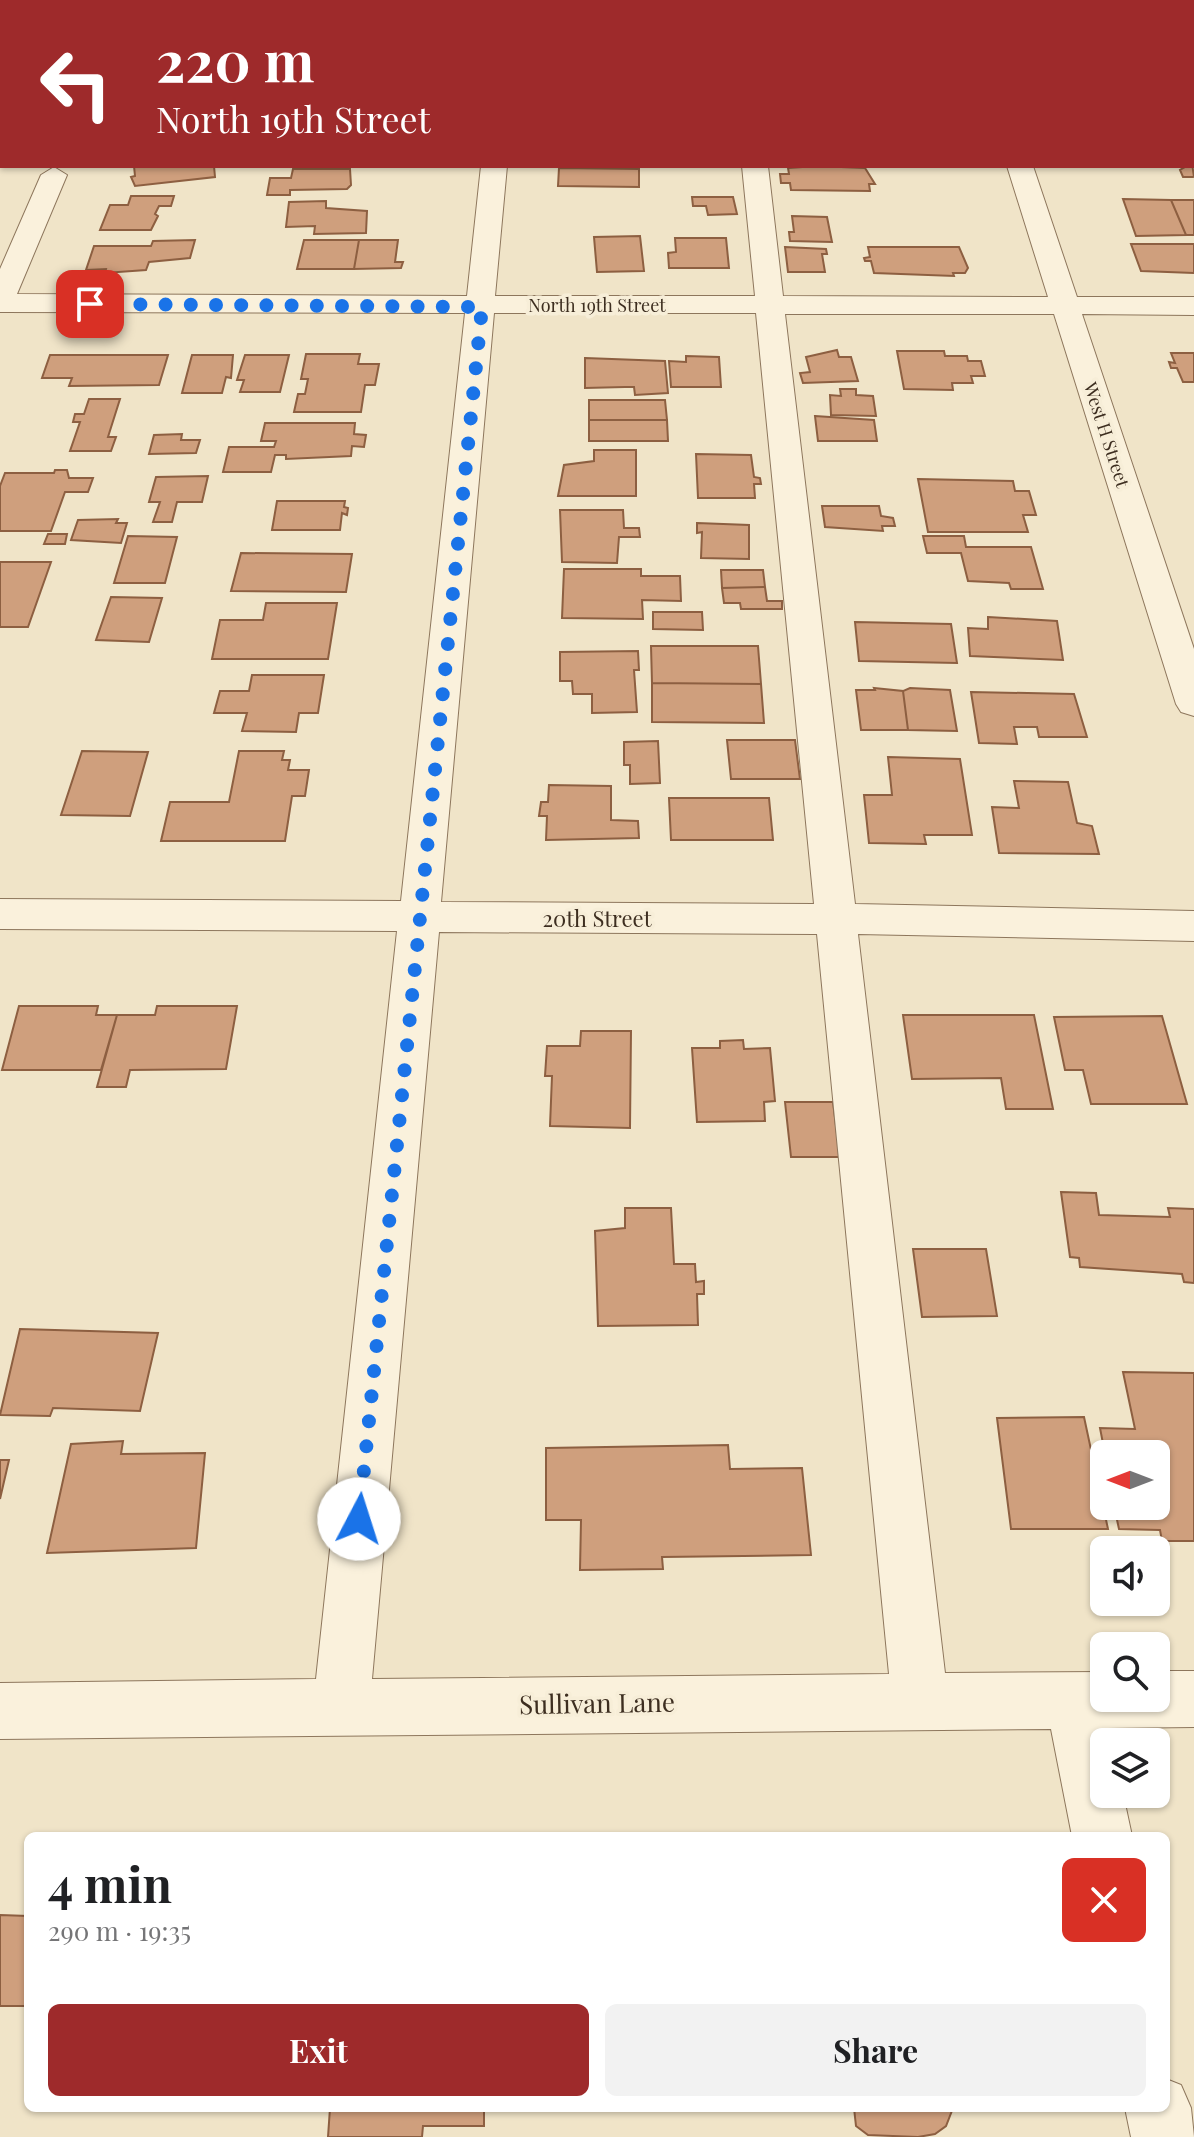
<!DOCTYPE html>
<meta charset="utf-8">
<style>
body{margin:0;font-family:"Playfair Display",serif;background:#f2f2f2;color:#202124;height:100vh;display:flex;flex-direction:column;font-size:30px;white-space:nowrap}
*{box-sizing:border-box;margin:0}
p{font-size:26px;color:#757577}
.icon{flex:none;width:44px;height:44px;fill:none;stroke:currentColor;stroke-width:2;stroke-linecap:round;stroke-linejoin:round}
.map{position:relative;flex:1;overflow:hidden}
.details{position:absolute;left:24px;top:1832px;width:1146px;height:280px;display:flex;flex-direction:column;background:#fff;border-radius:12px;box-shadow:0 2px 6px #0004}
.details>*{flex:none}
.guide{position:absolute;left:0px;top:0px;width:1194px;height:168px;box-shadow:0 2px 6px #0004;background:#9e2a2b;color:#fff;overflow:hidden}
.needle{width:52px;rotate:270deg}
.controls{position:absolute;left:1090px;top:1440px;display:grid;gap:16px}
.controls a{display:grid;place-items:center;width:80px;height:80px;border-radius:12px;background:#fff;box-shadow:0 2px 6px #0004;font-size:40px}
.pin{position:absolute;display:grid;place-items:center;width:68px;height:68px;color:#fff;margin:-34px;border-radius:16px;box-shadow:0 4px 12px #0006}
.me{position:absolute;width:88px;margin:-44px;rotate:5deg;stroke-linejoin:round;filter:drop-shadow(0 0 6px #0008)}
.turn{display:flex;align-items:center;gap:28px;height:168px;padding:0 24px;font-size:36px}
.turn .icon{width:104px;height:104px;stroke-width:2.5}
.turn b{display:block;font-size:56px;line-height:68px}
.round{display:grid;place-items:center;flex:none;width:84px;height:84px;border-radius:12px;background:#f2f2f2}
.overview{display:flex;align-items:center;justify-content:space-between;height:136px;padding:0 24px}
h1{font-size:48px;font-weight:700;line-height:60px}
.action{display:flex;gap:16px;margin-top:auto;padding:16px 24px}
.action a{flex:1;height:92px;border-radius:12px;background:#9e2a2b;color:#fff;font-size:32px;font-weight:700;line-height:92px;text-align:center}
.action a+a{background:#f2f2f2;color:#202124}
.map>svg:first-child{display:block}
.building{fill:#cf9f7d;stroke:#8d5f41;stroke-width:2}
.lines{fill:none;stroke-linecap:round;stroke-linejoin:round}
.minor-casing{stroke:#8d765c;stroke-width:2}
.minor{fill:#faf1dc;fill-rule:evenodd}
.route{stroke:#1a73e8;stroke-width:14;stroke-dasharray:0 25.2}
.labels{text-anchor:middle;stroke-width:7;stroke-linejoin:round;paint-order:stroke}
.far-street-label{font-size:18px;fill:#3d2e20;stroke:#f7eed8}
.street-label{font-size:22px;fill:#3d2e20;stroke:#f7eed8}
.near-street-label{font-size:26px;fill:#3d2e20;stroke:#f7eed8}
</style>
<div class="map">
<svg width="1194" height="2137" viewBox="0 0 1194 2137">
<rect width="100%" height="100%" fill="#f0e4c8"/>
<path class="building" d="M 1192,163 L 1194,177 L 1183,177 L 1180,170 Z
M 134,166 L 214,166 L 215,177 L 135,186 L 131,177 L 135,176 Z
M 817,166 L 865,168 L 875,184 L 869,184 L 870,191 L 791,190 L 790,183 L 781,183 L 780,174 L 789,174 L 788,168 Z
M 559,168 L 639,169 L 639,187 L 558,186 Z
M 293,169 L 350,169 L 351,185 L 347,189 L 290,190 L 290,195 L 267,195 L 270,178 L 291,178 Z
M 131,196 L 174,196 L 171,206 L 159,206 L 155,214 L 158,216 L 151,230 L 100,230 L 110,205 L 128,205 Z
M 692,197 L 733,197 L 737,214 L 708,215 L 706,206 L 693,206 Z
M 1123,199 L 1171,200 L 1186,235 L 1136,236 Z
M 1171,200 L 1194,200 L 1194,235 L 1186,235 Z
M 326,201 L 326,208 L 367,211 L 366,233 L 314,234 L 315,226 L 286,227 L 289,202 Z
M 792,216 L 827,217 L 832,242 L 790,241 L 789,232 L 794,232 Z
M 640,236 L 644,271 L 597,272 L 594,237 Z
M 675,238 L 726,238 L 729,268 L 669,268 L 668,253 L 676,252 Z
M 195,240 L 190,258 L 149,262 L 146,270 L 105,273 L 106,269 L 86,270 L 94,246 L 151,246 L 153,241 Z
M 304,240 L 359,240 L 354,269 L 297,269 Z
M 359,240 L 398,240 L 395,262 L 403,262 L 401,268 L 354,269 Z
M 1131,244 L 1194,244 L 1194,273 L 1141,271 Z
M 785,247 L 826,249 L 827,254 L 822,254 L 825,272 L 788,272 Z
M 868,247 L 959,247 L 968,268 L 965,273 L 953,273 L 954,276 L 874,273 L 871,261 L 865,261 L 864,258 L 870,257 Z
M 837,350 L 839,357 L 851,357 L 858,381 L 803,383 L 800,373 L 810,372 L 806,357 Z
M 897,351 L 944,351 L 945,356 L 967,356 L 968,361 L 981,361 L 985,376 L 971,376 L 973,383 L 952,383 L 953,390 L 904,389 Z
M 1171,353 L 1194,353 L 1194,382 L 1183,382 L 1177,368 L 1171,368 L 1169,362 L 1175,363 Z
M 306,354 L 360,354 L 358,364 L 379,364 L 375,385 L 365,385 L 361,412 L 294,412 L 298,394 L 305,394 L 308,379 L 301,379 Z
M 50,355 L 168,355 L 159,385 L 69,386 L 72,378 L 42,378 Z
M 192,355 L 233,355 L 231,378 L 226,377 L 222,393 L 182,393 Z
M 245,355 L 289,355 L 280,392 L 240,392 L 244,380 L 237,380 Z
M 686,356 L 719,357 L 721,387 L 671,387 L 669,361 L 686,362 Z
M 585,358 L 665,361 L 668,393 L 635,395 L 634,387 L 625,387 L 585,388 Z
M 840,389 L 856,389 L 856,395 L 873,396 L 876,416 L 831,415 L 830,395 L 841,396 Z
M 89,399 L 120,399 L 108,437 L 116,437 L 111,451 L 70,451 L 80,422 L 73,422 L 75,414 L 84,414 Z
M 589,400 L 665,400 L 667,420 L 589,420 Z
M 815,416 L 874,420 L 877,441 L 818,441 Z
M 589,420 L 667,420 L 668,441 L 589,441 Z
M 265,423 L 355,423 L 354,434 L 366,435 L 364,447 L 352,446 L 351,456 L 286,459 L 286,455 L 275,455 L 271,472 L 223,472 L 229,447 L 274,447 L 276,441 L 261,441 Z
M 182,434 L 181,440 L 200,440 L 196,453 L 149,454 L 154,435 Z
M 594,450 L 636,450 L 636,496 L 558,496 L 564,465 L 594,461 Z
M 696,454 L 751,455 L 754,477 L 760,478 L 761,484 L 754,484 L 755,498 L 698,498 Z
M 55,470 L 67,470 L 69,478 L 93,478 L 88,492 L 65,492 L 51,531 L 0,531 L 0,486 L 5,473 L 54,473 Z
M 208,476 L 202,502 L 177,502 L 172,522 L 153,522 L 160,502 L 149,502 L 156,477 Z
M 918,479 L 1013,481 L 1015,491 L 1029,491 L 1036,515 L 1023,515 L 1028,532 L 928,532 Z
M 277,501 L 345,501 L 344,507 L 348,508 L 347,515 L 342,513 L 340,530 L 272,530 Z
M 822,506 L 879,506 L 881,516 L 893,518 L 895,526 L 882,526 L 883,531 L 825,527 Z
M 560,510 L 623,510 L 624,528 L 639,528 L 640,537 L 619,537 L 617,563 L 562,562 Z
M 118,519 L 116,523 L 127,523 L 121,543 L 71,540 L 78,520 Z
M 697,523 L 749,525 L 749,559 L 701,558 L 702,532 L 697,533 Z
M 48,534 L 67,534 L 65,544 L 44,544 Z
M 128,536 L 177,537 L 165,583 L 114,583 Z
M 923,536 L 964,536 L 966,547 L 1031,547 L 1043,589 L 1011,589 L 1009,583 L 968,581 L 961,553 L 927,553 Z
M 241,553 L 352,554 L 346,592 L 231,591 Z
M 0,562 L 51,562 L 28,627 L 0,627 Z
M 564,569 L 641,569 L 641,576 L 680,576 L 681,601 L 642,600 L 643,619 L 562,618 Z
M 721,570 L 763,570 L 765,587 L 722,588 Z
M 765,587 L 767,601 L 782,601 L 782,609 L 741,609 L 740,603 L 724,603 L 722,588 Z
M 111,597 L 162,598 L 149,642 L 96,640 Z
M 266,603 L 337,603 L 328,659 L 212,659 L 220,620 L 263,620 Z
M 653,612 L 702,612 L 703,630 L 653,629 Z
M 988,617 L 1057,621 L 1063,660 L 970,656 L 968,628 L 988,629 Z
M 855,622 L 951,624 L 957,663 L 859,661 Z
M 651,646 L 758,646 L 761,684 L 652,683 Z
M 638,651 L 639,670 L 634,670 L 637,712 L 592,713 L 592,694 L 573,694 L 572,681 L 560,681 L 560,652 Z
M 252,675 L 324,675 L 318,713 L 299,713 L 296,732 L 242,731 L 247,713 L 214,713 L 220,691 L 249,691 Z
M 652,683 L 761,684 L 764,723 L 652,722 Z
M 874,688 L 903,691 L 908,730 L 861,730 L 856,690 L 875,690 Z
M 910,688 L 950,690 L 957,731 L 908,730 L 903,691 Z
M 971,692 L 1074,694 L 1087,737 L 1039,737 L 1037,727 L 1014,727 L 1017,744 L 979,743 Z
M 727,740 L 795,740 L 800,779 L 731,779 Z
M 658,741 L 660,783 L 630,784 L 630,765 L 624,765 L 624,742 Z
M 82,751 L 148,752 L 130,816 L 61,815 Z
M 239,751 L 284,751 L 282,760 L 290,760 L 288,770 L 309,770 L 305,796 L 292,796 L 285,841 L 161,841 L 170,802 L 229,802 Z
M 888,757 L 960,759 L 972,835 L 924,835 L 926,844 L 869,843 L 864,795 L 892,795 Z
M 1014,781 L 1068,782 L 1077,823 L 1092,826 L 1099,854 L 999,853 L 992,807 L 1019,808 Z
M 549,785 L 611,786 L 611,820 L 638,821 L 639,838 L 546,840 L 547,816 L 539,816 L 541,802 L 548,802 Z
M 669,798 L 769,798 L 773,840 L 671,840 Z
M 19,1006 L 98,1006 L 96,1015 L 117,1015 L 101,1070 L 2,1070 Z
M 157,1006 L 237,1006 L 226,1069 L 130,1070 L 126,1087 L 97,1087 L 117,1015 L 155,1015 Z
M 903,1015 L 1034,1015 L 1053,1109 L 1006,1109 L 1001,1078 L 912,1079 Z
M 1162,1016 L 1187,1104 L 1091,1104 L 1083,1070 L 1065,1070 L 1054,1017 Z
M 581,1031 L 631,1031 L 630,1128 L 550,1126 L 552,1076 L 545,1076 L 547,1046 L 580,1046 Z
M 743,1040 L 744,1049 L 770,1048 L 775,1101 L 764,1102 L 765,1121 L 697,1122 L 692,1048 L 720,1048 L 720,1041 Z
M 785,1102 L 833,1102 L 840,1157 L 791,1157 Z
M 1061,1192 L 1096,1193 L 1099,1215 L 1170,1217 L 1168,1208 L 1194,1209 L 1194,1283 L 1184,1282 L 1182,1274 L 1080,1267 L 1079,1258 L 1070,1257 Z
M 625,1208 L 671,1208 L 674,1264 L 695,1264 L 696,1282 L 704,1281 L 704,1294 L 697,1294 L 698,1325 L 598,1326 L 595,1231 L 625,1228 Z
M 913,1249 L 986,1249 L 997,1316 L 922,1317 Z
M 20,1329 L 158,1333 L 140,1411 L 53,1408 L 50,1416 L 0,1415 Z
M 1123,1372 L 1194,1373 L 1194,1541 L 1162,1541 L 1160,1530 L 1119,1529 L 1114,1506 L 1156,1506 L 1156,1454 L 1105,1454 L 1100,1428 L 1135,1429 Z
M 1084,1417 L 1108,1529 L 1011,1529 L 997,1418 Z
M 123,1441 L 121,1454 L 205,1453 L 196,1548 L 47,1553 L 71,1444 Z
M 728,1445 L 730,1469 L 802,1468 L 811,1555 L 662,1557 L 663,1569 L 580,1570 L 581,1520 L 546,1520 L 546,1448 Z
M 0,1460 L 9,1460 L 0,1499 Z
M 0,1915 L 28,1916 L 28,2006 L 0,2006 Z
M 330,2108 L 484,2108 L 484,2126 L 423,2126 L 422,2137 L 328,2137 Z
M 854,2108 L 953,2108 L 946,2126 L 935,2134 L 918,2137 L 868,2135 L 856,2126 Z"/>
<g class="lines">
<defs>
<path id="minor" d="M 497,0 L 519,0 L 519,2 L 497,2 Z
M 725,0 L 747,0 L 747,2 L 725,2 Z
M 956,0 L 978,0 L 978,2 L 956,2 Z
M 481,166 L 507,166 L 495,296 L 755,296 L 742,166 L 768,166 L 783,296 L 1048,297 L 1007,166 L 1033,166 L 1077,297 L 1194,297 L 1194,315 L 1082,314 L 1194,649 L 1194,716 L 1181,712 L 1176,704 L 1054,314 L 785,314 L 855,904 L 1194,911 L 1194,941 L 858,934 L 945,1673 L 1104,1672 L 1104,1698 L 1156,1698 L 1156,1671 L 1194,1671 L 1194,1727 L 1108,1728 L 1111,1742 L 1104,1742 L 1104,1794 L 1123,1794 L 1132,1836 L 1072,1836 L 1051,1729 L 0,1739 L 0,1683 L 316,1679 L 397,931 L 0,929 L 0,899 L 401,901 L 465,313 L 0,312 L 0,269 L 41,175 L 54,167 L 67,175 L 17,294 L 467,296 ZM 494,313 L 756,313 L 814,904 L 441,902 ZM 439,932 L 817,934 L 889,1674 L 372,1679 Z
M 1166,2079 L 1181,2085 L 1191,2108 L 1194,2137 L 1131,2137 L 1125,2108 L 1166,2108 Z"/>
</defs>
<use href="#minor" class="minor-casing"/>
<use href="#minor" class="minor"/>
</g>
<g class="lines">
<path class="route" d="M 90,304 L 482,307 L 359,1519"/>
</g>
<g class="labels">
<g class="far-street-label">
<text x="597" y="312">North 19th Street</text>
<text transform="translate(1106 435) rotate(72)" y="6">West H Street</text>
</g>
<g class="street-label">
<text x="597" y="927">20th Street</text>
</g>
<g class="near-street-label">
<text transform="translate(597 1704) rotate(-1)" y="9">Sullivan Lane</text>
</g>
</g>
</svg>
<div class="controls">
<a><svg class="needle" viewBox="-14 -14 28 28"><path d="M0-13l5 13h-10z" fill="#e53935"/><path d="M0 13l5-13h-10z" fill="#757577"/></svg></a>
<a><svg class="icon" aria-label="sound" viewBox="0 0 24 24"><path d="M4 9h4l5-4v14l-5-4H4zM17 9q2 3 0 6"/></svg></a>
<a><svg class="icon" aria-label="search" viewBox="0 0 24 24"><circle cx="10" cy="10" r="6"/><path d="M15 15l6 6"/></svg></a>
<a><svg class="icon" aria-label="layers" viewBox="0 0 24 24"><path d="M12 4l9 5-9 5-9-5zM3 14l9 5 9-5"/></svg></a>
</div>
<div class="pin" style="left:90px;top:304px;background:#d93025"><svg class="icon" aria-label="arrive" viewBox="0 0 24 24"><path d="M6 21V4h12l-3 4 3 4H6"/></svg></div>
<svg class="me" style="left:359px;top:1519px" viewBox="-20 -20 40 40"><circle r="19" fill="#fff"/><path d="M0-13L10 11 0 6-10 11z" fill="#1a73e8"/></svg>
<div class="guide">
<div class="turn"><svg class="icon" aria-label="left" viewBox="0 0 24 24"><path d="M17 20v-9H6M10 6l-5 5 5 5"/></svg><div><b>220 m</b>North 19th Street</div></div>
</div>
<section class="details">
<div class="overview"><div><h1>4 min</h1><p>290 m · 19:35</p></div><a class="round" style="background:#d93025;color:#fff"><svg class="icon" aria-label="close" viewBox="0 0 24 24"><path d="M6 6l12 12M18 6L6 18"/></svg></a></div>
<div class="action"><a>Exit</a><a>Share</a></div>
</section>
</div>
